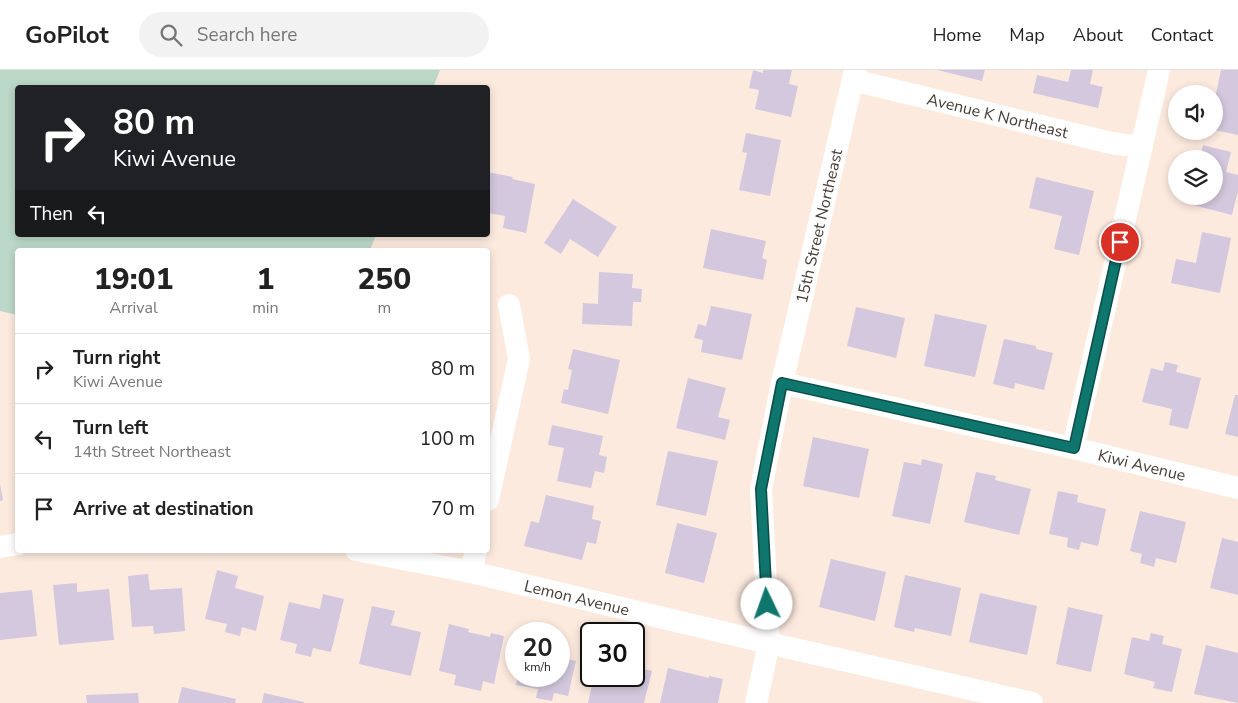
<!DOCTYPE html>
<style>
body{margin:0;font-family:"Nunito Sans",sans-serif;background:#f2f2f2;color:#222;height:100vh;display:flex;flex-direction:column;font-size:19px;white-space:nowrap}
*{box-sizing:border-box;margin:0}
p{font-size:16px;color:#767676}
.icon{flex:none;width:28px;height:28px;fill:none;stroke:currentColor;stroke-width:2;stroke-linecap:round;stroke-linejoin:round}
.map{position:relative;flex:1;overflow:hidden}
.sheet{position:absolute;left:15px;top:178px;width:475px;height:305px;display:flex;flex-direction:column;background:#fff;border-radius:5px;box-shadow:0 2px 8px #0003}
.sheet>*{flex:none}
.guide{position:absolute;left:15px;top:15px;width:475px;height:152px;border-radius:5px;box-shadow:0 2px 8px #0003;background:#202124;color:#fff;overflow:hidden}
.tools{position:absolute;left:1168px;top:15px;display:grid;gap:10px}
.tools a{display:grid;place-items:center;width:55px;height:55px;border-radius:50%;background:#fff;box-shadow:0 2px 8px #0003;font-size:25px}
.speed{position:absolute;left:505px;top:552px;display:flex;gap:10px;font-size:25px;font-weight:700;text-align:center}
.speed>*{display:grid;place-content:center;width:65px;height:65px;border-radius:50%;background:#fff;box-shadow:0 2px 8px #0003;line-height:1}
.speed small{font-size:12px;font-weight:400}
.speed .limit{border:2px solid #111;border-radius:8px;background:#fff;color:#111}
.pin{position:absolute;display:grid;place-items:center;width:42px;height:42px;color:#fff;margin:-21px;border:2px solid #fff;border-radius:50%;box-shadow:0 1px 5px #0007}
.me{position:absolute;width:55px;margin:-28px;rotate:357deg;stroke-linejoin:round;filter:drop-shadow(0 0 4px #0008)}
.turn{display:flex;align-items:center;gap:18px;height:105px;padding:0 15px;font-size:22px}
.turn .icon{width:65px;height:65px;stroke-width:2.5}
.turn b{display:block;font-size:35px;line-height:42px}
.then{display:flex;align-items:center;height:48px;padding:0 15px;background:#0003;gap:10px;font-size:19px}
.eta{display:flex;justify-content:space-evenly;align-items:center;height:85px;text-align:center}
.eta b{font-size:30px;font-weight:800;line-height:35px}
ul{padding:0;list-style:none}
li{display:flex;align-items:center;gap:15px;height:70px;padding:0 15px;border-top:1px solid #e0e0e0}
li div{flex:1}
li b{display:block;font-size:19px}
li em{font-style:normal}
header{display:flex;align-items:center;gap:30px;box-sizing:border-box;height:70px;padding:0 25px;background:#fff;border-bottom:1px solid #e0e0e0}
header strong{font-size:24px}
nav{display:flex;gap:28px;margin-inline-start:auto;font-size:18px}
.search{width:350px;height:45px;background:#f2f2f2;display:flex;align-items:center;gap:12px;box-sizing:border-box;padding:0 18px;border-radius:28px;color:#767676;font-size:19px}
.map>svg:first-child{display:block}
.green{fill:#bbd8c8}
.building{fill:#d3c8dd}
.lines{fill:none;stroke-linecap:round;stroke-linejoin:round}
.minor{stroke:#fff;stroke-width:22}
.route-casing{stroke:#0a4d48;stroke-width:12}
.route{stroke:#0f766e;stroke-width:9}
.labels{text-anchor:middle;stroke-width:4.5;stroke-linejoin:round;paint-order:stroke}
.street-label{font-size:16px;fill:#443b35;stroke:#fff}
</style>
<header>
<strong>GoPilot</strong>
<div class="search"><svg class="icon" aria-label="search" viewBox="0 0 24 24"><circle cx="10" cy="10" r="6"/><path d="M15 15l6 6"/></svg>Search here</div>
<nav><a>Home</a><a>Map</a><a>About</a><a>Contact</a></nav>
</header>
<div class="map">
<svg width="1238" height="633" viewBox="0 0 1238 633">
<rect width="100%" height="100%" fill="#fdeadf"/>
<path class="green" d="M 0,0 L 440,0 L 433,18 L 18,18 L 18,165 L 376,165 L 370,180 L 18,180 L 17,245 L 0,241 Z"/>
<path class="building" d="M 753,0 L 763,3 L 763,0 L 792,0 L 789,14 L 798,16 L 791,47 L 755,39 L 759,20 L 749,18 Z
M 937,0 L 985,0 L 982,11 Z
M 1071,0 L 1093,0 L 1090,14 L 1103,17 L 1098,38 L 1033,23 L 1037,5 L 1068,12 Z
M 1221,0 L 1238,0 L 1238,65 L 1214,60 L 1214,33 Z
M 746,63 L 781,70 L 770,126 L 739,120 L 747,83 L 742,82 Z
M 1203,75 L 1231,82 L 1226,102 L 1238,105 L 1238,121 L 1232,145 L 1189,134 L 1191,126 L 1214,126 L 1214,89 L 1200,89 Z
M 488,102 L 513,107 L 512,109 L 535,114 L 526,163 L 503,158 L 505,146 L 488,143 Z
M 1036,107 L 1094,121 L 1079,185 L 1054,179 L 1062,146 L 1029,138 Z
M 573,129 L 617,157 L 598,187 L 570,169 L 561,184 L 544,173 Z
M 711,159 L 766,171 L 762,188 L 767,190 L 763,210 L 703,198 Z
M 1202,162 L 1231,168 L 1220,223 L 1171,213 L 1176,189 L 1196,193 Z
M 599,202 L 633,204 L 632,218 L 642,219 L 641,232 L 633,232 L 632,256 L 582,254 L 583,233 L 598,234 Z
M 711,236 L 752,244 L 742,290 L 701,282 L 703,270 L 694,268 L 698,254 L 706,256 Z
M 856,237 L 905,248 L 896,288 L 847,276 Z
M 935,244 L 987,255 L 975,307 L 924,296 Z
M 1004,269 L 1036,276 L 1036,279 L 1053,283 L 1044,320 L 1015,313 L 1014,319 L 993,314 Z
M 573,279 L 620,290 L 608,344 L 561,333 L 564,319 L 568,320 L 572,300 L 568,299 Z
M 1165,292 L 1178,295 L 1176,302 L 1201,308 L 1188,359 L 1169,355 L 1172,339 L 1142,332 L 1151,298 L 1163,301 Z
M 688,308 L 726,318 L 718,347 L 730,350 L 725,370 L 676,358 Z
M 1235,325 L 1238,325 L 1238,367 L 1225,364 Z
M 552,355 L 603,366 L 599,385 L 607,387 L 604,403 L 595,401 L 591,418 L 557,411 L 564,378 L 548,375 Z
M 813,367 L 869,379 L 859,428 L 803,416 Z
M 668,381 L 718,391 L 706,446 L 656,435 Z
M 922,389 L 943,394 L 930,454 L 892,446 L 904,392 L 921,395 Z
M 976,402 L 996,406 L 995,410 L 1031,419 L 1019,465 L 964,452 Z
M 0,414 L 3,430 L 0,431 Z
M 1058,421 L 1078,425 L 1077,432 L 1106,439 L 1098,476 L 1081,472 L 1079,480 L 1067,477 L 1068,468 L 1049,464 Z
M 546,425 L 594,436 L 592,449 L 601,451 L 596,474 L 587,472 L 582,490 L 524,476 L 531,451 L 539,453 Z
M 1140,441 L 1186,452 L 1176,493 L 1156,488 L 1154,497 L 1140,493 L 1142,484 L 1130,481 Z
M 677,453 L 717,463 L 704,513 L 665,503 Z
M 1222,468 L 1238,472 L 1238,525 L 1210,518 Z
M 831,489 L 886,502 L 875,551 L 819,537 Z
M 217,500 L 238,506 L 235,518 L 264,526 L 256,561 L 242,557 L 240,566 L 225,562 L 227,554 L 205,549 Z
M 148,504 L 150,520 L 182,518 L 185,561 L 154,564 L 153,556 L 132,557 L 128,506 Z
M 905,505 L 961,518 L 951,566 L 915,558 L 914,562 L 894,557 Z
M 77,513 L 77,522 L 109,519 L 114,570 L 59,575 L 53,515 Z
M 32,520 L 37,566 L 0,570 L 0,523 Z
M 980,523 L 1037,536 L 1027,585 L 969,572 Z
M 323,524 L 344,529 L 331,582 L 313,578 L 311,587 L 295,583 L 297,574 L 280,570 L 289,532 L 320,539 Z
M 372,536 L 395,541 L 391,555 L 421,562 L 411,606 L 359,594 Z
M 1068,537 L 1103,545 L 1091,602 L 1056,594 Z
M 449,554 L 469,559 L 468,562 L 490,567 L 491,563 L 504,566 L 494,614 L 483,611 L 481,621 L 454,615 L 456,605 L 439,601 Z
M 1151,563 L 1164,566 L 1162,574 L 1182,579 L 1172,622 L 1153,618 L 1155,612 L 1124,604 L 1132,567 L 1149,571 Z
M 1206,575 L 1238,583 L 1238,633 L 1194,624 Z
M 559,587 L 576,591 L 568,626 L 554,623 L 552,631 L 536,628 L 538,619 L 516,615 L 518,606 L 559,606 Z
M 634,597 L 652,601 L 644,633 L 588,633 L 594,606 L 634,606 Z
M 668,598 L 709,608 L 709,606 L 723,609 L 718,633 L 660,633 Z
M 182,617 L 236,629 L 235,633 L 178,633 Z
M 138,623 L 139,633 L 87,633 L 86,625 Z
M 264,623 L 304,632 L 304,633 L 262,633 Z"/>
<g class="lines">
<g class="minor">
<path id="s1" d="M 853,10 L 1111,73 L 1142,77"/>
<path id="s2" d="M 782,313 L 1073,378 L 1238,418"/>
<path d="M 1073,378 L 1159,0"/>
<path d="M 488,430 L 519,289 L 509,235"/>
<path d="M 0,477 L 18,474"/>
<path id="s3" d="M 356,480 L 471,502 L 768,573 L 1032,633"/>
<path d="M 471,502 L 476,480"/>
<path id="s4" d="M 756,633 L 769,573 L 761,419 L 782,313 L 855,0"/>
</g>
</g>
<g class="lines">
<defs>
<path id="route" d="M 767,534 L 761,419 L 782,313 L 1074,378 L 1120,172"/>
</defs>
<use href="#route" class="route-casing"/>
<use href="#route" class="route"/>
</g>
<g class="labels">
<g class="street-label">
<text dy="6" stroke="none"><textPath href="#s1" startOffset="149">Avenue K Northeast</textPath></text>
<text dy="6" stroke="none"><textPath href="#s4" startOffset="485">15th Street Northeast</textPath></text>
<text dy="6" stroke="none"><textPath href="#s2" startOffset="369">Kiwi Avenue</textPath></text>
<text dy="6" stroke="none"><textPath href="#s3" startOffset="226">Lemon Avenue</textPath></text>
</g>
</g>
</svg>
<div class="tools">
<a><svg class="icon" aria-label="sound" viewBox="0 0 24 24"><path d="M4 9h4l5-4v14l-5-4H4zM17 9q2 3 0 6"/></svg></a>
<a><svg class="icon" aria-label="layers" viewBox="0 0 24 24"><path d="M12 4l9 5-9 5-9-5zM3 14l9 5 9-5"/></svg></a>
</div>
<div class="speed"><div>20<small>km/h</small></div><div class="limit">30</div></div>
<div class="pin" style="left:1120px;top:172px;background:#d93025"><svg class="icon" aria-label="arrive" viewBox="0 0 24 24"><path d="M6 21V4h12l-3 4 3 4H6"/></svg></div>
<svg class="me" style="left:767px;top:534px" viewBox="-20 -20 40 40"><circle r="19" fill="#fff"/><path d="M0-13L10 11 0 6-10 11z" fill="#0f766e"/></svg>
<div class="guide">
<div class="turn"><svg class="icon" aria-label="right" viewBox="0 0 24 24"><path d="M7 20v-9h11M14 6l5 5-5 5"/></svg><div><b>80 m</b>Kiwi Avenue</div></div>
<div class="then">Then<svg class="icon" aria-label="left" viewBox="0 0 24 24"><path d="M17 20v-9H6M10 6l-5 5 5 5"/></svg></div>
</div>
<section class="sheet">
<div class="eta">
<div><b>19:01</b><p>Arrival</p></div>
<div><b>1</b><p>min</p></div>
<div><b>250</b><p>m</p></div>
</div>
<ul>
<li><svg class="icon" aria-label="right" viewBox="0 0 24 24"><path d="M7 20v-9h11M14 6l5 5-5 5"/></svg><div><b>Turn right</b><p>Kiwi Avenue</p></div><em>80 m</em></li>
<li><svg class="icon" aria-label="left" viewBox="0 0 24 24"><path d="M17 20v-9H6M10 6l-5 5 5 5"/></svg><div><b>Turn left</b><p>14th Street Northeast</p></div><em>100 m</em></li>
<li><svg class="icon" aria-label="arrive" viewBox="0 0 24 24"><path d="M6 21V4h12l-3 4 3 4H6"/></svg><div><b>Arrive at destination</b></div><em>70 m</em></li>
</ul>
</section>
</div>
